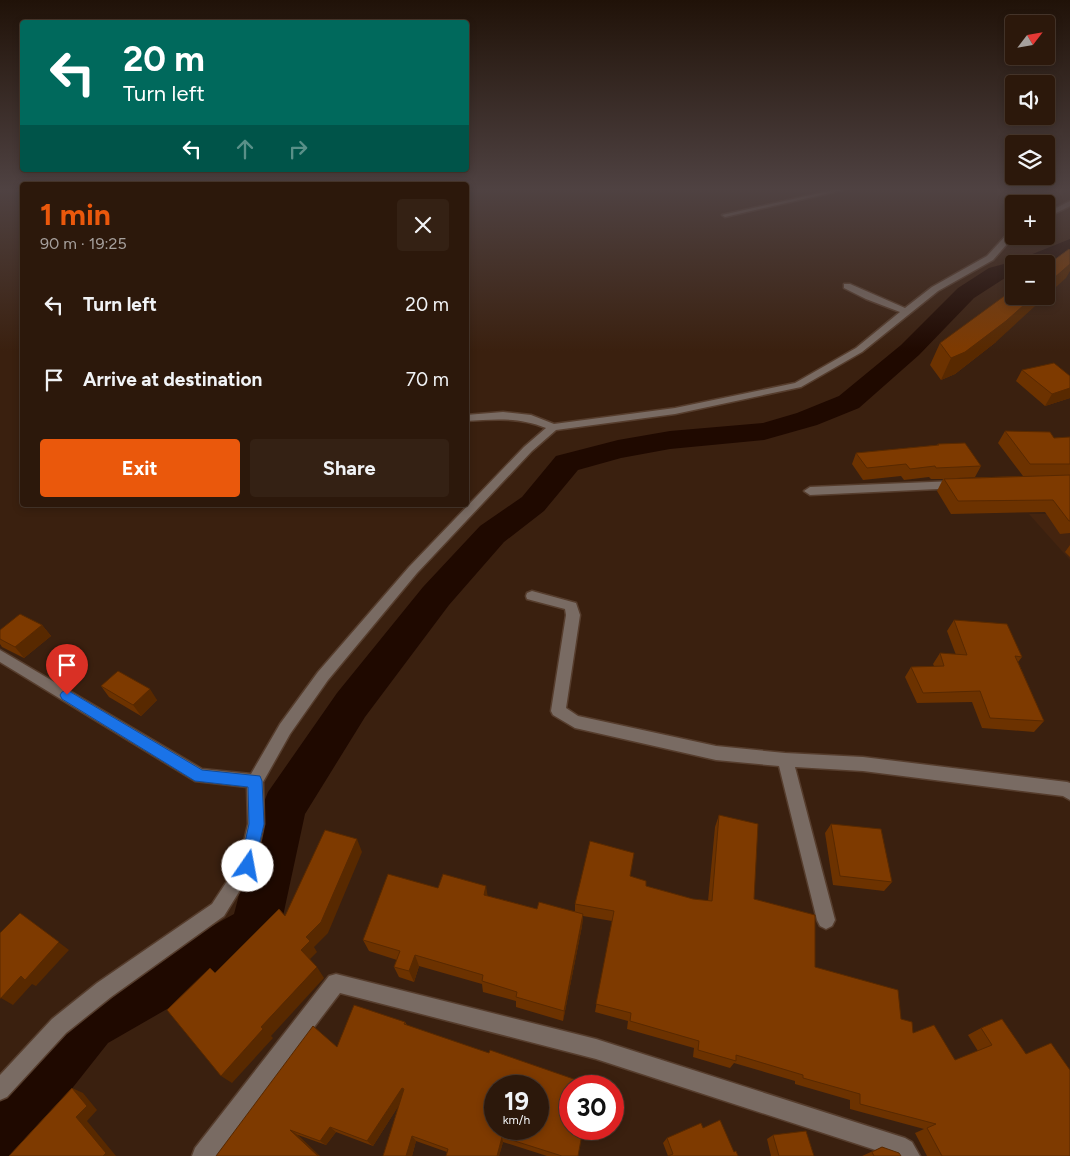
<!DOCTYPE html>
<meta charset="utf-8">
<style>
body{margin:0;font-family:Figtree,sans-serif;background:#342114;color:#f1f3f6;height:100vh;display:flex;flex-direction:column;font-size:19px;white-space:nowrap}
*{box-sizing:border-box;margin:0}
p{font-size:16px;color:#a6a09d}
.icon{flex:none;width:28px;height:28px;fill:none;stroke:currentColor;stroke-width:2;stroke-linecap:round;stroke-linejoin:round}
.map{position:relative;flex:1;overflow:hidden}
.drawer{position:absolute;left:20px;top:182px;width:449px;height:325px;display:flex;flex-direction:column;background:#2c180b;border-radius:5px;box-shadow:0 2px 8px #0003,0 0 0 1px #48372c}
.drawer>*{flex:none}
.hud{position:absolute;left:20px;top:20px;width:449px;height:152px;border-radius:5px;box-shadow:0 2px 8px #0003,0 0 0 1px #48372c;background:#00695c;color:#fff;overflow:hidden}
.needle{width:32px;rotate:59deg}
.buttons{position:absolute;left:1005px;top:15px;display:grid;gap:10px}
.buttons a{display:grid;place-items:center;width:50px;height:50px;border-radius:5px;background:#2c180b;box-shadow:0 2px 8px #0003,0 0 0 1px #48372c;font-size:25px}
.speed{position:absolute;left:484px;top:1075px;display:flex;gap:10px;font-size:25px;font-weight:700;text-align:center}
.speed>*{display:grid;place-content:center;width:65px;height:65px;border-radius:50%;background:#2c180b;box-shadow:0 2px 8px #0003,0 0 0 1px #48372c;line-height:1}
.speed small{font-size:12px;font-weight:400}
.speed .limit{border:8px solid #d22;background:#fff;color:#111}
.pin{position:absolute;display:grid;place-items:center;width:42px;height:42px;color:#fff;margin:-51px -21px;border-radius:50% 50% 50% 0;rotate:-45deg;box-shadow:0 0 5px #0007}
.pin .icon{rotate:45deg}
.me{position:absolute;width:55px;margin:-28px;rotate:12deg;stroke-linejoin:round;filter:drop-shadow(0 0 4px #0008)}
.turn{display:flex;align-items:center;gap:18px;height:105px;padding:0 20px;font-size:22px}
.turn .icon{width:65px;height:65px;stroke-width:2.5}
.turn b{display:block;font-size:35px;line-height:42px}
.lanes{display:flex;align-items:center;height:48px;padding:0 20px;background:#0003;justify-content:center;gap:25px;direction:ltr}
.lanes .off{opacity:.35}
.round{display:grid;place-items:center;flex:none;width:52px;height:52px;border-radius:5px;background:#342114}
.headline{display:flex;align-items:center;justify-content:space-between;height:85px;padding:0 20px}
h1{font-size:30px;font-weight:700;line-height:38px;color:#ea580c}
.action{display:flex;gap:10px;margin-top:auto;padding:10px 20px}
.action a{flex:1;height:58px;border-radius:5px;background:#ea580c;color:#fff;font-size:20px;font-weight:700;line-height:58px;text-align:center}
.action a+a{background:#342114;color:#f1f3f6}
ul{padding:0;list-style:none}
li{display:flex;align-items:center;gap:15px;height:75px;padding:0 20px}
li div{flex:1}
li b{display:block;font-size:19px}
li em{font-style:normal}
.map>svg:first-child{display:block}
.built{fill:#44240f}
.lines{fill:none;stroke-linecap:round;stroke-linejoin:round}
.river{fill:#1f0900;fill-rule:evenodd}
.minor-casing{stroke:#563d2d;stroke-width:3}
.minor{fill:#796b63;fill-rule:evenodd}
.wall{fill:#6c3200}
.shaded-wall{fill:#582900}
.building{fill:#7e3a00;stroke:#582900;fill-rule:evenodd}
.route{fill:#1a73e8;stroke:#114b97}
</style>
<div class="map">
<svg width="1070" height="1156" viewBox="0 0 1070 1156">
<rect width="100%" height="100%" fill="#3a200f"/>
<path class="built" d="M 1029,514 L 1070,514 L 1070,560 Z"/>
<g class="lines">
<path class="river" d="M 1070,239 L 1070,253 L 1043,264 L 1014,264 L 1014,274 L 1005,278 L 974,298 L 919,355 L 859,408 L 817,425 L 764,440 L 670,449 L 621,458 L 578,470 L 544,511 L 504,542 L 449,605 L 365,717 L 305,814 L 280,930 L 273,948 L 108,1043 L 21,1153 L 13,1156 L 0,1156 L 0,1087 L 70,1005 L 234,914 L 262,807 L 268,792 L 337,693 L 423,587 L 480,526 L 522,497 L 556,456 L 618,440 L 670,431 L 763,423 L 797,413 L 839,396 L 901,345 L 958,288 L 989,268 L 1015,261 Z"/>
<defs>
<path id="minor" d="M 833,190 L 843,190 L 725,217 L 722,215 Z
M 1070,201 L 1070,206 L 1046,218 L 1046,213 Z
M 1011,230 L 1014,230 L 1014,236 L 993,260 L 938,291 L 862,352 L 801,387 L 675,414 L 556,430 L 532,451 L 417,573 L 328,680 L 290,734 L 263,782 L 264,824 L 255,866 L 224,916 L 111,997 L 66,1033 L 7,1097 L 0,1100 L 0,1075 L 52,1019 L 97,983 L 212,904 L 239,863 L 248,824 L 247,787 L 195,781 L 0,662 L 0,650 L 202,769 L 251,774 L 280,724 L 318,672 L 409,567 L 524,447 L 546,428 C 519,417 495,419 466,421 L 466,415 L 503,412 L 531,415 L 554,424 L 675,408 L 795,383 L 856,348 L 900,312 L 866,299 L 844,288 L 844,284 L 850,284 L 905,308 L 932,287 L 987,256 Z
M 955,481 L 961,485 L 959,488 L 810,495 L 804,491 L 810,487 Z
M 532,591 L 576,603 L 580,615 L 566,708 L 578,716 L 716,746 L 785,753 L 863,757 L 1067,782 L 1070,783 L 1070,800 L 1063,796 L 863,771 L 795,767 L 835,920 L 832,926 L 826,929 L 820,926 L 817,920 L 779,766 L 716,760 L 575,728 L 553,715 L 551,711 L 566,615 L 565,609 L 527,599 L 526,596 L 527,593 Z
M 336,974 L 596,1039 L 905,1138 L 912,1142 L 920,1156 L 894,1156 L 596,1059 L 340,993 L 216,1156 L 192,1156 L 195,1148 L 329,976 Z"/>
</defs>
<use href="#minor" class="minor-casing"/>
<use href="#minor" class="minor"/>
</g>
<path class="wall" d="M 996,342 L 955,374 L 941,380 L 930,365 L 940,343 Z
M 1022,370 L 1070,376 L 1070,398 L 1045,406 L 1016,381 Z
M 1005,431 L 1054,438 L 1070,437 L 1070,533 L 1060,534 L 1045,512 L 951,514 L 937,491 L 943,479 L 931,479 L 929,477 L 904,480 L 901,476 L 863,480 L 852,464 L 856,453 L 937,445 L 938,444 L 981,466 L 975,477 L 956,478 L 1023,476 L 998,443 Z
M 1070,545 L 1070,557 L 1065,552 Z
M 954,620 L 1022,657 L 1018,662 L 1044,721 L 1034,732 L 982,728 L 972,702 L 917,703 L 905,677 L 911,667 L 934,666 L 933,664 L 940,653 L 956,655 L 947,631 Z
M 42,625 L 51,636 L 24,658 L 2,647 L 0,644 L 0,630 Z
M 101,686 L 157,700 L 141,716 L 109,697 Z
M 719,815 L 754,899 L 815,967 L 901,1019 L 913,1033 L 955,1060 L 978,1051 L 968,1035 L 981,1028 L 1070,1156 L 927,1156 L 915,1133 L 924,1129 L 850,1109 L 850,1100 L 795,1084 L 795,1081 L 734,1063 L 730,1068 L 693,1057 L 694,1048 L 627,1029 L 628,1021 L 595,1012 L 612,921 L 583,916 L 582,926 L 563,1021 L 516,1007 L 516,1001 L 483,992 L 482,984 L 419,966 L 414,982 L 399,977 L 394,967 L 397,960 L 369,951 L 363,940 L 438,888 L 488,896 L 537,909 L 575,911 L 575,904 L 630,876 L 646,886 L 693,899 L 708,901 L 715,827 Z
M 831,824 L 892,882 L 884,891 L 833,885 L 825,833 Z
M 405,1022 L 407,1025 L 578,1156 L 547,1156 L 503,1142 L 499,1156 L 446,1156 L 447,1152 L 416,1141 L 412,1156 L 383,1156 L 399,1105 L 373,1146 L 336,1132 L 326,1145 L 298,1135 L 216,1156 L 337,1047 Z
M 703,1128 L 734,1152 L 668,1156 L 663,1143 L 667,1138 Z
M 773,1135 L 814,1156 L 771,1156 L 767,1139 Z
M 882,1147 L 901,1156 L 862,1156 Z"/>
<path class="shaded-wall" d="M 1070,264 L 1070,271 L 1066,278 L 1046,296 L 1046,285 Z
M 1034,296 L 1046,296 L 996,342 L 955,374 L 941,380 L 951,358 Z
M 1070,388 L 1070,398 L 1045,406 L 1052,394 Z
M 42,625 L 51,636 L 24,658 L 15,647 Z
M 150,689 L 157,700 L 141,716 L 133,705 Z
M 357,839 L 362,852 L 328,933 L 314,947 L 317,952 L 308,961 L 301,950 L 306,937 Z
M 486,886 L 488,898 L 484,895 Z
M 20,913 L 69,950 L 36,986 L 32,984 L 13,1005 L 1,998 L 21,976 Z
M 583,914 L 582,926 L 563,1021 L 564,1011 Z
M 415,955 L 419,966 L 414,982 L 409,971 Z
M 317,967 L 324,978 L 271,1036 L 273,1038 L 232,1083 L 221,1076 L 261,1027 Z
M 72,1088 L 83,1093 L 97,1110 L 87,1121 L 116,1156 L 103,1156 L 76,1117 Z
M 402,1088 L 406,1094 L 373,1146 L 367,1141 Z
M 330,1127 L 336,1132 L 326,1145 L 320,1141 Z
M 290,1130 L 298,1135 L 320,1156 L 318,1156 Z
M 412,1136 L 416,1141 L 412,1156 L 406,1156 Z
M 502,1137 L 503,1142 L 499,1156 L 497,1156 Z"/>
<path class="building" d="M 1069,249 L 1070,250 L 1070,264 L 1046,285 L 1046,266 Z
M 1014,289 L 1014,296 L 1034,296 L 1006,321 L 965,352 L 951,358 L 940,343 Z
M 1054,363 L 1070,376 L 1070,388 L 1052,394 L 1022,370 Z
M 1005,431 L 1050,432 L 1054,438 L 1070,437 L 1070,464 L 1030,464 Z
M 965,443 L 981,466 L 936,468 L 935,466 L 910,469 L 906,464 L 867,468 L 856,453 L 939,445 L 938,444 Z
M 1070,475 L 1070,521 L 1069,521 L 1053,500 L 958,501 L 944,479 Z
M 20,614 L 42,625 L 15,647 L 0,639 L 0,630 Z
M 954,620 L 1007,624 L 1022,657 L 1015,656 L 1044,721 L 990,718 L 980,691 L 923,693 L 911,667 L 944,666 L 940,653 L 967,655 Z
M 118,671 L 150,689 L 133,705 L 101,686 Z
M 719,815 L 758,824 L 754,899 L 815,915 L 815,967 L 898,990 L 901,1019 L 912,1022 L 913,1033 L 934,1025 L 955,1060 L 992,1045 L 981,1028 L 1002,1019 L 1026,1054 L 1051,1043 L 1070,1070 L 1070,1156 L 942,1156 L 927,1128 L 936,1124 L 860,1104 L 860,1094 L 803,1078 L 803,1075 L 736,1055 L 736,1061 L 698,1050 L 699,1041 L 630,1021 L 631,1013 L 596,1004 L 614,911 L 575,904 L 590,841 L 634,853 L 630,876 L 646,881 L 646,886 L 693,899 L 712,901 Z
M 831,824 L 881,829 L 892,882 L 840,876 Z
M 325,830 L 357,839 L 321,922 L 306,937 L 310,941 L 301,950 L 317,967 L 261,1027 L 263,1029 L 221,1076 L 167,1010 L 210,968 L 215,973 L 279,909 L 285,916 Z
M 388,874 L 438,888 L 443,874 L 486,886 L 484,895 L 537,909 L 539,902 L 583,914 L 564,1011 L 516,997 L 517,992 L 482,981 L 483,975 L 415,955 L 409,971 L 394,967 L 400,951 L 363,940 Z
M 20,913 L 59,942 L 25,980 L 21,976 L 1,998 L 0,998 L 0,933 Z
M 354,1005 L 405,1022 L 404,1024 L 489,1053 L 490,1050 L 591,1085 L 591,1086 L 570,1086 L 570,1129 L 583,1129 L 578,1156 L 562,1156 L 502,1137 L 497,1156 L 446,1156 L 448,1149 L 412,1136 L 406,1156 L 383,1156 L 404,1089 L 402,1088 L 367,1141 L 330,1127 L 320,1141 L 290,1130 L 318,1156 L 216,1156 L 313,1026 L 337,1047 ZM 495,1086 L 538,1086 L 538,1129 L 495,1129 Z
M 72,1088 L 87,1106 L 76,1117 L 106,1153 L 103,1156 L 9,1156 Z
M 720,1120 L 734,1152 L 736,1151 L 738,1156 L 668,1156 L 673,1154 L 667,1138 L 701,1123 L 703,1128 Z
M 806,1131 L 814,1156 L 779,1156 L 773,1135 Z
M 882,1147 L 899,1153 L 901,1156 L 874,1156 L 872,1152 Z"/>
<linearGradient id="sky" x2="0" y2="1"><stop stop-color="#201208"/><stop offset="0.54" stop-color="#4f4242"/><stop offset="1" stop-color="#4f4242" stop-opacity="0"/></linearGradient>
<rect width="1070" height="351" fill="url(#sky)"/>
<path class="route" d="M 67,690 L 202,770 L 260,776 L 262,781 L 264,824 L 253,871 L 248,873 L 242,871 L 240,866 L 249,824 L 248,787 L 195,781 L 62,699 L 60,695 L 62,692 Z"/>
</svg>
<div class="buttons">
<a><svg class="needle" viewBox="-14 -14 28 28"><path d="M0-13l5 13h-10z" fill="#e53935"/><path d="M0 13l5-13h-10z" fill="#a6a09d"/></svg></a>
<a><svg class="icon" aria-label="sound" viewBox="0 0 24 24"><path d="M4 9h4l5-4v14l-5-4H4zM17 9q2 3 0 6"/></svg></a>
<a><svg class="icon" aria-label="layers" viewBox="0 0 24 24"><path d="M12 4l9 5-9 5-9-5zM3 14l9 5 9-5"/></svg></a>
<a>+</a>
<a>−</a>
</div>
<div class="speed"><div>19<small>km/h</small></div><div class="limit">30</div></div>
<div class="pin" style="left:67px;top:695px;background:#d93025"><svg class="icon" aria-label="arrive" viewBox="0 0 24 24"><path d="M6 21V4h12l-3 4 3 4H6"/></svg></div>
<svg class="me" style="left:248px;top:866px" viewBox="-20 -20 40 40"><circle r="19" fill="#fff"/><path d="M0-13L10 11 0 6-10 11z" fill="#1a73e8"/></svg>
<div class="hud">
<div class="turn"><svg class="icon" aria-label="left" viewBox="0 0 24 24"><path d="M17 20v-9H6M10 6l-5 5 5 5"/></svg><div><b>20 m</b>Turn left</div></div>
<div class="lanes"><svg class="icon" aria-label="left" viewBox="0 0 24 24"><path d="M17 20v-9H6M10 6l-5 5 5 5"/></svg><svg class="icon off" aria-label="ahead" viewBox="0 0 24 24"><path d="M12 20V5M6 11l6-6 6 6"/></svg><svg class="icon off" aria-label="right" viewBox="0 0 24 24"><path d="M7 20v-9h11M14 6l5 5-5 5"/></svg></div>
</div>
<section class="drawer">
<div class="headline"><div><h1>1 min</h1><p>90 m · 19:25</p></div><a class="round"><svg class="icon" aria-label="close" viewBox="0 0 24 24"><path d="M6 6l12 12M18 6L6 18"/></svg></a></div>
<ul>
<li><svg class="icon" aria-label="left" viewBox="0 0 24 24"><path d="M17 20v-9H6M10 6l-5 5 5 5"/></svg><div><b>Turn left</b></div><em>20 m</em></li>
<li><svg class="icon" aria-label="arrive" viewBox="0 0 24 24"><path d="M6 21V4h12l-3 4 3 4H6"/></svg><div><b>Arrive at destination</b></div><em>70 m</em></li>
</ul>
<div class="action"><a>Exit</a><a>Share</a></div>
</section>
</div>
